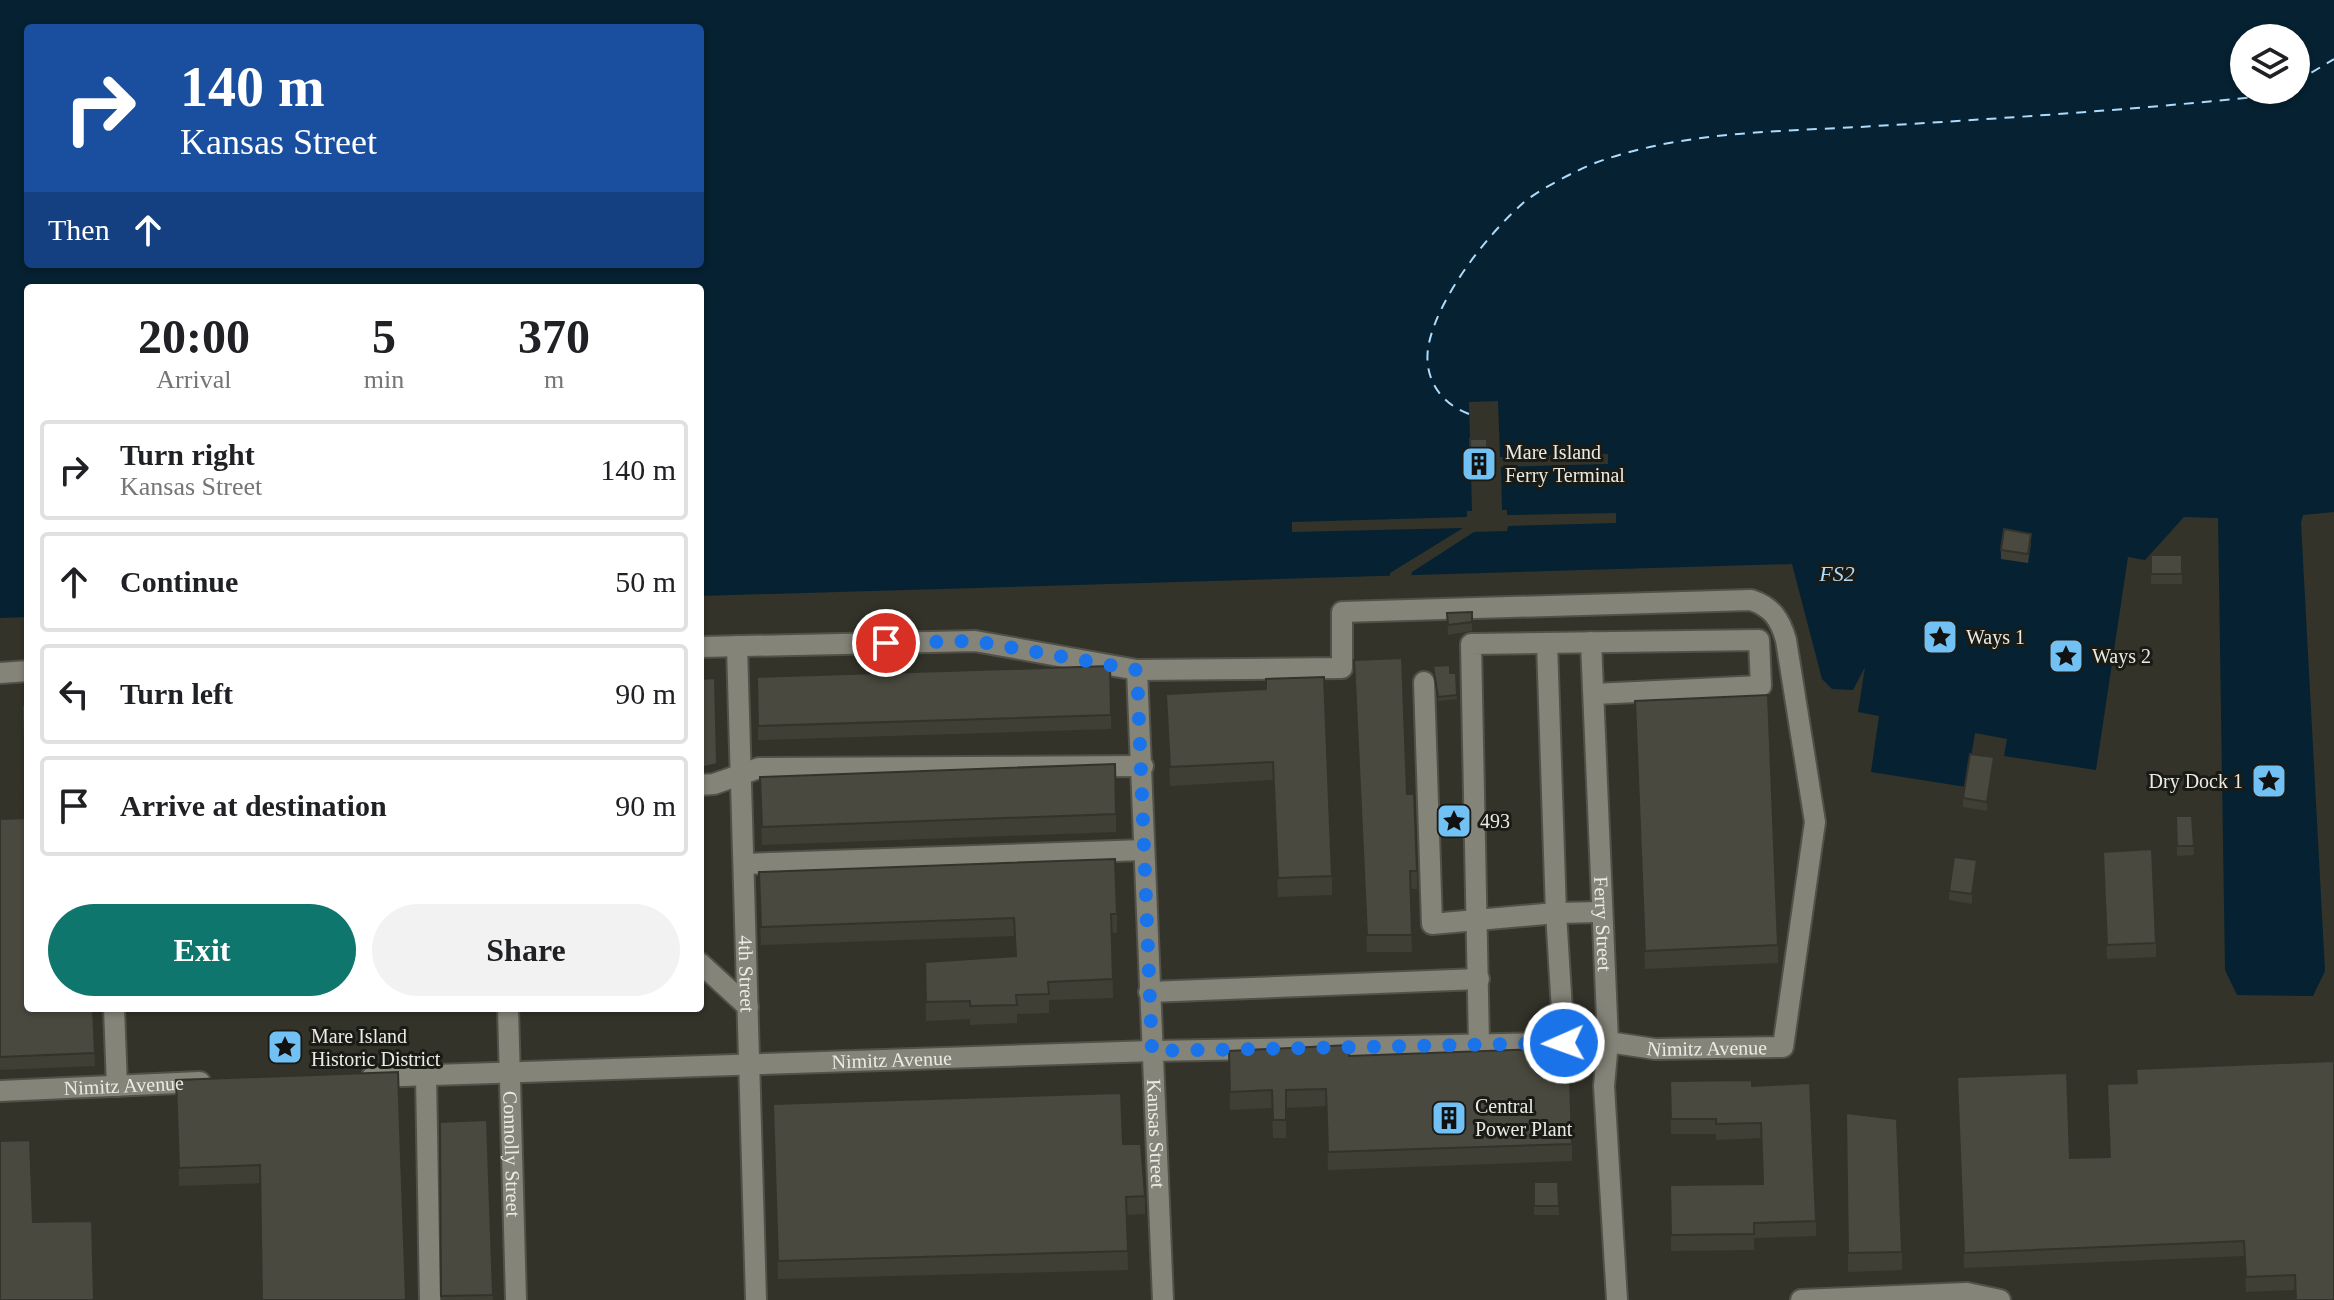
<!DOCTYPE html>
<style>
body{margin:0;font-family:"Times New Roman",serif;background:#f2f2f2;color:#202124;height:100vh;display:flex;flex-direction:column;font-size:30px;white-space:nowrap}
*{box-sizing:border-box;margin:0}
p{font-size:26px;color:#757577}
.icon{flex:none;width:44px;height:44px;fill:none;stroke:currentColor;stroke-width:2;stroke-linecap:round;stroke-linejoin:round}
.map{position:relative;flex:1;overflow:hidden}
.drawer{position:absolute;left:24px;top:284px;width:680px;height:728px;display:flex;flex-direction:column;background:#fff;border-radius:8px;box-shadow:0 2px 6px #0004}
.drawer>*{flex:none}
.hud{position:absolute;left:24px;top:24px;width:680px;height:244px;border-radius:8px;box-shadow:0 2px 6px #0004;background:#1a4fa0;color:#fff;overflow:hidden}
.fabs{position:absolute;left:2230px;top:24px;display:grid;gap:16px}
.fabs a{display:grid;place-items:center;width:80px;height:80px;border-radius:50%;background:#fff;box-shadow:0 2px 6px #0004;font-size:40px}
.pin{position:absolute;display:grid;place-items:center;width:68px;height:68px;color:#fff;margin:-34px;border:4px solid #fff;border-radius:50%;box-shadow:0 2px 8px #0007}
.me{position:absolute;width:88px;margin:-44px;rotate:268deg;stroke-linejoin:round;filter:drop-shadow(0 0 6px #0008)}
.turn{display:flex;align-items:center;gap:28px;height:168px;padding:0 24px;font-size:36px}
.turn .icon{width:104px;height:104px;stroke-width:2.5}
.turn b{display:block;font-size:56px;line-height:68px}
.then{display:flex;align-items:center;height:76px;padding:0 24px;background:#0003;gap:16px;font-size:30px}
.eta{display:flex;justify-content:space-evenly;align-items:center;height:136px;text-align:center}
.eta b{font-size:48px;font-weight:600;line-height:56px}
.button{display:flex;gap:16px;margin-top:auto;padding:16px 24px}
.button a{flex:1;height:92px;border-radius:48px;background:#0f766e;color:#fff;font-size:32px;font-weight:600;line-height:92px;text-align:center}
.button a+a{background:#f2f2f2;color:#202124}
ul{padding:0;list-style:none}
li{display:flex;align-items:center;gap:24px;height:100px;margin:0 16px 12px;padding:0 8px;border:4px solid #e0e0e0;border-radius:8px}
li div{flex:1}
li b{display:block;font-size:30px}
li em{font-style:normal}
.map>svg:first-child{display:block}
.water{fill:#062131;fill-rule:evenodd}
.pier{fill:#33332a}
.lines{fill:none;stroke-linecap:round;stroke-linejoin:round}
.ferry{stroke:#afdbfa;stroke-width:2;stroke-dasharray:10 8;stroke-linecap:butt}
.minor-casing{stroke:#515149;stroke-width:24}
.minor{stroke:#848479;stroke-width:20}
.wall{fill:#3f3f36}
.shaded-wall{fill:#33332c}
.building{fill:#49493f;stroke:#33332c;stroke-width:2}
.route{stroke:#1a73e8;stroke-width:14;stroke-dasharray:0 25.2}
.labels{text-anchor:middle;stroke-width:6;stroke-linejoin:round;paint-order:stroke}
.poi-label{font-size:20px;fill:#eaebe4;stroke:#1b1b16;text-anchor:start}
.street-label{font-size:20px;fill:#eaebe4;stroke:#1b1b16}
.water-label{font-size:22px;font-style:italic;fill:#afdbfa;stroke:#1b1b16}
</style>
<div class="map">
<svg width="2334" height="1300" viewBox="0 0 2334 1300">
<rect width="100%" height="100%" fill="#33332a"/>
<path class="water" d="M 0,0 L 2334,0 L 2334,512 L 2303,515 L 2301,523 L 2325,971 L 2313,996 L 2237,995 L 2225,970 L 2218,518 L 2184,517 L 2145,560 L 2128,557 L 2096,770 L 2004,756 L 2007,739 L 1975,733 L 1966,787 L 1871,772 L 1879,716 L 1858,712 L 1865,667 L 1853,690 L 1832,689 L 1822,679 L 1792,564 L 700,596 L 700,288 L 28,288 L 28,617 L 0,618 ZM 28,28 L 700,28 L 700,264 L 28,264 ZM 2244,38 L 2296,38 L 2296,90 L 2244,90 Z"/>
<path class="pier" d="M 1498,401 L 1500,457 L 1608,454 L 1608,464 L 1501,467 L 1502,510 L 1507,510 L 1507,515 L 1616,513 L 1616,523 L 1508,526 L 1507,531 L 1474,532 L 1412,572 L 1411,577 L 1390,577 L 1390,573 L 1463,528 L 1292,532 L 1292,522 L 1467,517 L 1467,511 L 1472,511 L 1469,402 Z"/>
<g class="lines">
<path class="ferry" d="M 2296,82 L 2334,59
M 1469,414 C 1439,403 1422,376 1429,343 C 1439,297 1486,236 1522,204 C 1536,191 1577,170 1595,163 C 1684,130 1783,132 1876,126 C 2010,118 2142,109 2275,95 L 2282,90"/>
<defs>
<g id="minor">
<path id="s1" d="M 1591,642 L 1608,1042 L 1604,1086 L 1617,1300"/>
<path d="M 1547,643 L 1556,913 L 1564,1043"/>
<path id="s2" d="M 737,646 L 756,1300"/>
<path id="s3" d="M 1137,670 L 1163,1300"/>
<path d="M 0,673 L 28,671"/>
<path d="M 1424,682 L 1432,924 L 1556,913 L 1602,912"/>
<path d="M 700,785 L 714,784 L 759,768 L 1143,766"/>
<path d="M 744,864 L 1144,850"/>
<path d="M 700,963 L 748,1007"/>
<path d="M 1149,992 L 1479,979"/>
<path d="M 114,1008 L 117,1086"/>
<path id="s4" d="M 508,1008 L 516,1300"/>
<path d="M 1479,1045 L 1471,644 L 1759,640 L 1761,686 L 1594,694"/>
<path d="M 426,1076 L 430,1300"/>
<path id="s5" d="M 372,1077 L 1152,1051 L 1608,1042 L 1655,1049 L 1783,1047 L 1815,822 L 1786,640 C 1780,619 1772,607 1751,600 L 1342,612 L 1342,668 L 1137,670 L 975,641 L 700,647"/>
<path id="s6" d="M 0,1091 L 200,1082"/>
<path d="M 1801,1300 L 1967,1293 L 2000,1300"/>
</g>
</defs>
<use href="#minor" class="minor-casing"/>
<use href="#minor" class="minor"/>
</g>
<path class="wall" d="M 1487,439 L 1488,479 L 1471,479 L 1470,440 Z
M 2031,543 L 2028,563 L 2001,559 L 2001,550 Z
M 2151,555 L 2182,555 L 2182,584 L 2151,584 Z
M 1472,612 L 1472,631 L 1448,635 L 1447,613 Z
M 1354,660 L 1417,871 L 1417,889 L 1410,889 L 1412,952 L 1367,952 Z
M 1433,666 L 1450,673 L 1456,673 L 1457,699 L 1438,701 Z
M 757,677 L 1111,715 L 1111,729 L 758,740 Z
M 1266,689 L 1332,876 L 1332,895 L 1278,897 L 1273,780 L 1170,786 L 1166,694 Z
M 1635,701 L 1778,945 L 1778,963 L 1645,969 Z
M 1994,767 L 1987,811 L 1963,807 L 1963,798 Z
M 760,795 L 1116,814 L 1116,832 L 762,845 Z
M 2176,816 L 2192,816 L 2194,855 L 2177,856 Z
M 0,819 L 93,1008 L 95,1066 L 0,1070 Z
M 2103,866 L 2156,943 L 2156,957 L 2107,959 Z
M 1977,870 L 1972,904 L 1949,900 L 1949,891 Z
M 759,890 L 1117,914 L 1117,933 L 1112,933 L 1113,998 L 1049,1000 L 1049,1013 L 1017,1014 L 1017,1023 L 970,1025 L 970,1019 L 926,1021 L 925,962 L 1015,956 L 1014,936 L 761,945 Z
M 1229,1051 L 1349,1056 L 1572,1144 L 1572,1161 L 1328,1170 L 1326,1106 L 1286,1108 L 1286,1138 L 1273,1138 L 1272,1108 L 1230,1110 Z
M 2334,1061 L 2295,1290 L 2246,1292 L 2244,1256 L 1964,1268 L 1957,1092 L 2070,1158 L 2109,1157 L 2136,1083 L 2136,1069 Z
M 176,1080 L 406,1300 L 260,1183 L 179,1186 Z
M 1670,1081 L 1752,1086 L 1816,1221 L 1816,1236 L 1754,1238 L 1754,1250 L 1671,1251 L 1670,1185 L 1762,1184 L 1761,1138 L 1716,1140 L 1716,1134 L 1671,1134 Z
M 773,1104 L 1123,1144 L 1145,1196 L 1145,1214 L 1127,1215 L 1128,1270 L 778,1279 Z
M 1846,1113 L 1902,1252 L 1902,1270 L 1848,1272 Z
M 487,1120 L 493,1300 L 441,1300 L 440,1122 Z
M 1534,1182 L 1558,1182 L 1559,1215 L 1534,1215 Z"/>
<path class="shaded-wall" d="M 1994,757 L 1994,767 L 1987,811 L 1987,802 Z
M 717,764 L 717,769 L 700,773 L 700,768 Z
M 1977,860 L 1977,870 L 1972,904 L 1972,894 Z"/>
<path class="building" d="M 1470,439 L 1487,439 L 1488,469 L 1471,470 Z
M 2004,529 L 2031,534 L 2028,554 L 2001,550 Z
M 2151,555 L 2182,555 L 2182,574 L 2151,574 Z
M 1472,612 L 1472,622 L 1448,625 L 1447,613 Z
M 1402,658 L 1407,794 L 1414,794 L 1417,871 L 1410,871 L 1412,935 L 1367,935 L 1354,660 Z
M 1450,665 L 1450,673 L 1456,673 L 1457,695 L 1438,697 L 1433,666 Z
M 1110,666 L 1111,715 L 758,726 L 757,677 Z
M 1324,677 L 1332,876 L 1278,878 L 1273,762 L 1170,767 L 1166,694 L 1266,689 L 1266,679 Z
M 715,678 L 717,764 L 700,768 L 700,679 Z
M 1768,695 L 1778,945 L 1645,951 L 1635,701 Z
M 28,704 L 28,1008 L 93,1008 L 95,1053 L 0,1057 L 0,819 L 25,818 L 22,705 Z
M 1970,754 L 1994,757 L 1987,802 L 1963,798 Z
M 1115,764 L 1116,814 L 762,827 L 760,777 Z
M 2176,816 L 2192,816 L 2194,846 L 2177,846 Z
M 2152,849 L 2156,943 L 2107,945 L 2103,852 Z
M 1954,857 L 1977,860 L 1972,894 L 1949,891 Z
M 1115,859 L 1117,914 L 1111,914 L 1113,979 L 1048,982 L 1049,994 L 1016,995 L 1017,1005 L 970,1006 L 970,1001 L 926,1002 L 925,962 L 1016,956 L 1014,918 L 761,927 L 759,872 Z
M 1349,1045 L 1349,1056 L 1569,1048 L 1572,1144 L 1328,1152 L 1326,1089 L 1286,1090 L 1286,1120 L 1273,1120 L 1272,1090 L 1230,1092 L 1229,1051 Z
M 2334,1061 L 2334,1300 L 2296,1300 L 2295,1275 L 2246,1277 L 2244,1241 L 1964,1253 L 1957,1077 L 2067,1073 L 2070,1158 L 2110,1157 L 2107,1084 L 2137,1083 L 2136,1069 Z
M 398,1072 L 406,1300 L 262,1300 L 260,1165 L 179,1168 L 176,1080 Z
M 1752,1080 L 1752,1086 L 1810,1083 L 1816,1221 L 1754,1223 L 1754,1234 L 1671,1235 L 1670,1185 L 1763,1184 L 1761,1123 L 1716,1124 L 1716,1119 L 1671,1119 L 1670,1081 Z
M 1121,1093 L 1123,1144 L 1141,1144 L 1145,1196 L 1126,1197 L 1128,1251 L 778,1261 L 773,1104 Z
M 1846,1113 L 1897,1119 L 1902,1252 L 1848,1253 Z
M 487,1120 L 493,1295 L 441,1296 L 440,1122 Z
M 30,1140 L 33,1222 L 92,1221 L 94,1300 L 0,1300 L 0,1141 Z
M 1534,1182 L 1558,1182 L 1559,1206 L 1534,1206 Z"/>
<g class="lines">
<path class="route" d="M 886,643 L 975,641 L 1137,670 L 1152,1051 L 1564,1043"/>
</g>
<defs>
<symbol id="building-square" viewBox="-11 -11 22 22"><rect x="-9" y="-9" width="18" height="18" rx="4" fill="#72c1f5" stroke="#1b1b16"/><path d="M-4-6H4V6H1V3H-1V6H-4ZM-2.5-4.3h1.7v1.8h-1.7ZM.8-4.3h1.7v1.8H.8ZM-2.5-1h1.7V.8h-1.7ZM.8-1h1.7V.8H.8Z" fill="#111"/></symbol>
<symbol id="sight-square" viewBox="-11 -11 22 22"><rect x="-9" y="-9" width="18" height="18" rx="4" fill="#72c1f5" stroke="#1b1b16"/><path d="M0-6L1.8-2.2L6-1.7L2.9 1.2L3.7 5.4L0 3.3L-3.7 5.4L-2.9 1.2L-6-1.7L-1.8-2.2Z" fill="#111"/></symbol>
</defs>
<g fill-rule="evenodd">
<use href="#building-square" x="1459" y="444" width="40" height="40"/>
<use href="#sight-square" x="1920" y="617" width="40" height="40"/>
<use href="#sight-square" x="2046" y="636" width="40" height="40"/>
<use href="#sight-square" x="2249" y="761" width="40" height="40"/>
<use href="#sight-square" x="1434" y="801" width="40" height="40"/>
<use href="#sight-square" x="265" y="1027" width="40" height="40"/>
<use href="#building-square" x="1429" y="1098" width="40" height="40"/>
</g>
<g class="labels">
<g class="poi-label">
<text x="1505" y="459">Mare Island<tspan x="1505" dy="23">Ferry Terminal</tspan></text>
<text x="1966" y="644">Ways 1</text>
<text x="2092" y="663">Ways 2</text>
<text x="2243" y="788" text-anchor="end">Dry Dock 1</text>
<text x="1480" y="828">493</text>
<text x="311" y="1043">Mare Island<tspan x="311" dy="23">Historic District</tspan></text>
<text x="1475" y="1113">Central<tspan x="1475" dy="23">Power Plant</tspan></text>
</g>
<g class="street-label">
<text dy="7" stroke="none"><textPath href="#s1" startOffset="282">Ferry Street</textPath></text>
<text dy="7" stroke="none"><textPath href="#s2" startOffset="328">4th Street</textPath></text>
<text dy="7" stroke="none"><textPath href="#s5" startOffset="1336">Nimitz Avenue</textPath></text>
<text dy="7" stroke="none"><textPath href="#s5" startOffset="520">Nimitz Avenue</textPath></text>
<text dy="7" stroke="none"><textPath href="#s6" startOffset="124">Nimitz Avenue</textPath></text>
<text dy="7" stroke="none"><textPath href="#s3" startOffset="464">Kansas Street</textPath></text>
<text dy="7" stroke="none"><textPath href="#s4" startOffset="146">Connolly Street</textPath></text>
</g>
<g class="water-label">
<text x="1837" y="581">FS2</text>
</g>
</g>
</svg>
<div class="fabs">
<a><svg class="icon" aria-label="layers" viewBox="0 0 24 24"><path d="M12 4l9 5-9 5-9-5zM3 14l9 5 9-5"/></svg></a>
</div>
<div class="pin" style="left:886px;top:643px;background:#d93025"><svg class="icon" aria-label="arrive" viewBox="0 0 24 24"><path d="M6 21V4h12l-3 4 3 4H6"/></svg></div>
<svg class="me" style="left:1564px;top:1043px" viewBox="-20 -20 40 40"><circle r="17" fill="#1a73e8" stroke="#fff" stroke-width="3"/><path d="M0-11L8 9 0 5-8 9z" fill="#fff"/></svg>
<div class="hud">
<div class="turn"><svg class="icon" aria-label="right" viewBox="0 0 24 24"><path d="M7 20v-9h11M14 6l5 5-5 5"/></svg><div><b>140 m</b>Kansas Street</div></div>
<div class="then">Then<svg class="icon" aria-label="ahead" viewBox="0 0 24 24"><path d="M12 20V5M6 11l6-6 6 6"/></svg></div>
</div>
<section class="drawer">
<div class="eta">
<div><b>20:00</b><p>Arrival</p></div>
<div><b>5</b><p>min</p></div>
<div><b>370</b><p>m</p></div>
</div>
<ul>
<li><svg class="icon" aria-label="right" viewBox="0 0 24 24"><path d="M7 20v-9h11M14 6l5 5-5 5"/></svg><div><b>Turn right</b><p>Kansas Street</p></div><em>140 m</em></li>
<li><svg class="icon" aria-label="ahead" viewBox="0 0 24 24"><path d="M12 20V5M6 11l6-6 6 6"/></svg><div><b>Continue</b></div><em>50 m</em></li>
<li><svg class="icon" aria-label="left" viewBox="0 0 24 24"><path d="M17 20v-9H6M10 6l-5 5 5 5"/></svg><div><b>Turn left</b></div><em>90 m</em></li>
<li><svg class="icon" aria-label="arrive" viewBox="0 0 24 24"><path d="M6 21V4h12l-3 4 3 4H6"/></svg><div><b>Arrive at destination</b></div><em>90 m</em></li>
</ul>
<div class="button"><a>Exit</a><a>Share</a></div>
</section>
</div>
